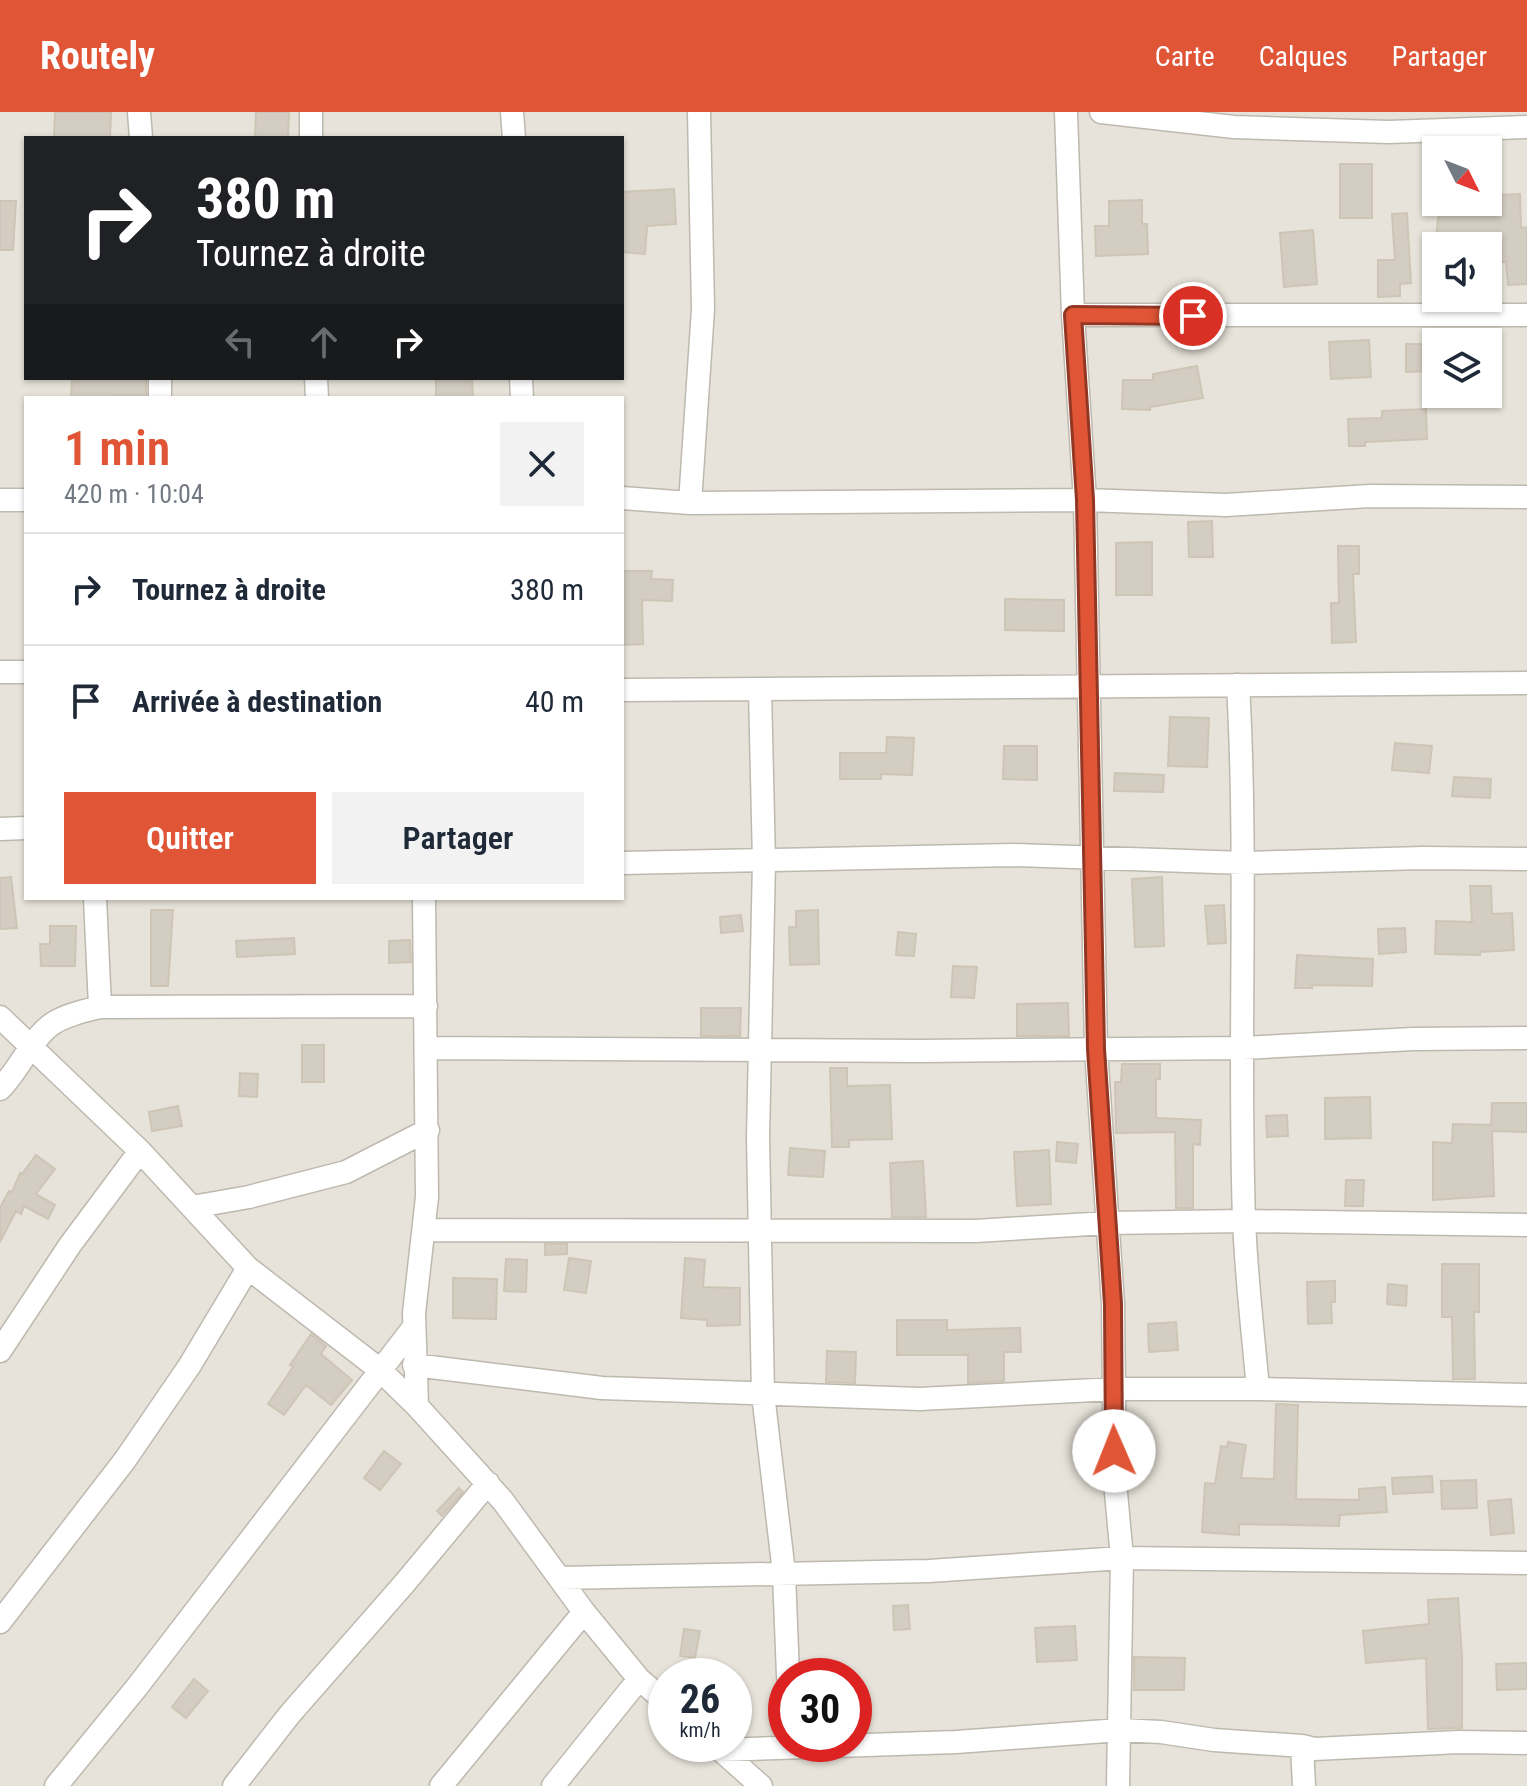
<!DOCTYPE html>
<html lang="fr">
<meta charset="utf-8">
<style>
body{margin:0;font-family:"Roboto Condensed",sans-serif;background:#f2f2f3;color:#1f2937;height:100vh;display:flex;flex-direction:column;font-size:30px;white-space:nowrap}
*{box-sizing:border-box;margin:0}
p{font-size:26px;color:#747a83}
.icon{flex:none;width:44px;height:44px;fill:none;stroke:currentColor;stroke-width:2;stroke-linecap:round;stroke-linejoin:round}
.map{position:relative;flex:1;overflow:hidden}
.side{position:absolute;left:24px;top:284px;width:600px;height:504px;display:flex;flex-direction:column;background:#fff;border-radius:0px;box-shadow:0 2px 6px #0004}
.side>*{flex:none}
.guide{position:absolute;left:24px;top:24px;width:600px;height:244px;border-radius:0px;box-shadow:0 2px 6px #0004;background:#202124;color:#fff;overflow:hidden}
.needle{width:52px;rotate:132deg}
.buttons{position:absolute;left:1422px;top:24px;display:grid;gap:16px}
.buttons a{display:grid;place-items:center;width:80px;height:80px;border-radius:0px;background:#fff;box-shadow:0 2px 6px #0004;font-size:40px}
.speed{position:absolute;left:648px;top:1546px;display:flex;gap:16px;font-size:40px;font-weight:700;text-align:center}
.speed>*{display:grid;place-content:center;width:104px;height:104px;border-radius:50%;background:#fff;box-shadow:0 2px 6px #0004;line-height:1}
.speed small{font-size:20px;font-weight:400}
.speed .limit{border:12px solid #d22;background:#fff;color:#111}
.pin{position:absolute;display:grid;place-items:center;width:68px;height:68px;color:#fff;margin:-34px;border:4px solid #fff;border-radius:50%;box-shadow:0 2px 8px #0007}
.me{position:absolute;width:88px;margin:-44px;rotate:359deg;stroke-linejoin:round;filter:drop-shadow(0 0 6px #0008)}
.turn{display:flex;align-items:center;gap:28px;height:168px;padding:0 40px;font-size:36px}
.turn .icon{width:104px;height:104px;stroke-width:2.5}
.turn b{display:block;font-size:56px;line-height:68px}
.lanes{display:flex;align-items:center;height:76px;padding:0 40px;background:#0003;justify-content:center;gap:40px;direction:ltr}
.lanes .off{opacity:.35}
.round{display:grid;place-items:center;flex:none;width:84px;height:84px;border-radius:0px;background:#f2f2f3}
.head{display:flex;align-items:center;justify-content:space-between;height:136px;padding:0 40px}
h1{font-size:48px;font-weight:600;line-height:60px;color:#e05536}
.primary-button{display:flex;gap:16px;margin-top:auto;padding:16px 40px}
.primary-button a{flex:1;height:92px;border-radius:0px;background:#e05536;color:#fff;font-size:32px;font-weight:600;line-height:92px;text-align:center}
.primary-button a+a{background:#f2f2f3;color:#1f2937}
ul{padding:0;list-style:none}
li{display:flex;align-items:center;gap:24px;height:112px;padding:0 40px;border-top:2px solid #e0e1e3}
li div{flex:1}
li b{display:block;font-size:30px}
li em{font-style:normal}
header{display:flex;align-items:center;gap:48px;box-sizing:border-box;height:112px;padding:0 40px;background:#e05536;color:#fff}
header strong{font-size:38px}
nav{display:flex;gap:44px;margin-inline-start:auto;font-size:28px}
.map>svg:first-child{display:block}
.residential{fill:#e7e3da;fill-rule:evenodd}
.building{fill:#d4cdc2;stroke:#cec5b6;stroke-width:2}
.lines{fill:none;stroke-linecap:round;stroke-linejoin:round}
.minor-casing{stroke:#beb9af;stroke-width:25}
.minor{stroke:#fff;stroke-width:22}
.route-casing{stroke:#923723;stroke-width:20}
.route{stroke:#e05536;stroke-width:14}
</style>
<header>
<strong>Routely</strong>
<nav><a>Carte</a><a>Calques</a><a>Partager</a></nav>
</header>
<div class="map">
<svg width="1527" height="1674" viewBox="0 0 1527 1674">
<rect width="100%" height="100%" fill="#f4f1eb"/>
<path class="residential" d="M 0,0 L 1527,0 L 1527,1674 L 0,1674 ZM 26,26 L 622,26 L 622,266 L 26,266 ZM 1436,38 L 1488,38 L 1488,90 L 1436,90 ZM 1436,134 L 1488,134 L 1488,186 L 1436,186 ZM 1436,230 L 1488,230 L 1488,282 L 1436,282 ZM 26,286 L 622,286 L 622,786 L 26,786 ZM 666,1564 L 734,1564 L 734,1632 L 666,1632 ZM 786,1564 L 854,1564 L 854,1632 L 786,1632 Z"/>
<path class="building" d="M 55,0 L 111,0 L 110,26 L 54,26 Z
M 256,0 L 289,0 L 288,26 L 255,26 Z
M 1340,52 L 1372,52 L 1372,106 L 1340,106 Z
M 674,77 L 676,112 L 647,114 L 645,142 L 622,140 L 622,80 Z
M 1520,82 L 1521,116 L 1527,115 L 1527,172 L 1508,173 L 1506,150 L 1488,150 L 1488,134 L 1435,134 L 1440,90 L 1500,90 L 1500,83 Z
M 1142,88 L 1142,112 L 1147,112 L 1148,142 L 1096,144 L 1095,114 L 1109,114 L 1109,89 Z
M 0,89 L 16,89 L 13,138 L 0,138 Z
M 1407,101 L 1411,171 L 1400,172 L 1400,184 L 1378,185 L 1378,148 L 1395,148 L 1392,102 Z
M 1313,118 L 1317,172 L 1284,175 L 1280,121 Z
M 1369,228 L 1371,265 L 1331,267 L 1329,230 Z
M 1406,232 L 1430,232 L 1430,259 L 1406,260 Z
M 1197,254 L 1203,286 L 1150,295 L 1150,298 L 1122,297 L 1123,268 L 1153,268 L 1153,262 Z
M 72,266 L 146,266 L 146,284 L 71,286 Z
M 436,266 L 472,266 L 473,285 L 436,286 Z
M 1426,297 L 1427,327 L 1365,330 L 1365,334 L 1349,334 L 1348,307 L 1382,306 L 1382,299 Z
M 1212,409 L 1213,445 L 1189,445 L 1188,410 Z
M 1152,430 L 1152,483 L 1116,483 L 1116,431 Z
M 1338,434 L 1359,434 L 1359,462 L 1353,462 L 1356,530 L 1332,531 L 1331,491 L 1339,491 Z
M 622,459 L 652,459 L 651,467 L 673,468 L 672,489 L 642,488 L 643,532 L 622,533 Z
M 1005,487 L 1064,488 L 1064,519 L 1005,518 Z
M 1170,605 L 1209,606 L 1207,655 L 1168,654 Z
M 887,625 L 914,626 L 912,663 L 881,662 L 881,667 L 840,667 L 840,641 L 886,641 Z
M 1395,631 L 1432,634 L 1429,661 L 1392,658 Z
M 1004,634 L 1037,634 L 1037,668 L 1003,667 Z
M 1115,661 L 1164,663 L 1163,680 L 1114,679 Z
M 1454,665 L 1491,667 L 1490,686 L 1452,684 Z
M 11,765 L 17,816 L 0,817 L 0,766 Z
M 1162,765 L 1164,834 L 1135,835 L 1132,767 Z
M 1470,774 L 1491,774 L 1492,802 L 1512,801 L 1514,838 L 1480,840 L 1480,843 L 1435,842 L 1436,809 L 1472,810 Z
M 1224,793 L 1226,831 L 1208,832 L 1205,794 Z
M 151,798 L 173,798 L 168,874 L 151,874 Z
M 818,798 L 819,852 L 790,853 L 789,815 L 796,815 L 796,799 Z
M 741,803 L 743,819 L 721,821 L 720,805 Z
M 50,814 L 76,814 L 75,854 L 41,854 L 40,832 L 50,832 Z
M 1405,816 L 1406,840 L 1379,842 L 1378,817 Z
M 898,820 L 916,822 L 914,844 L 896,843 Z
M 294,826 L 295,842 L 237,845 L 236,829 Z
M 410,828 L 411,850 L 389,851 L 389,829 Z
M 1297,843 L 1373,847 L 1372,874 L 1312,873 L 1312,876 L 1295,876 Z
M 953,854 L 977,855 L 974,886 L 951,885 Z
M 1068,891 L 1069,924 L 1017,924 L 1017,892 Z
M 701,896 L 741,896 L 740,924 L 701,924 Z
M 302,933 L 324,933 L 324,970 L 302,970 Z
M 1122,952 L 1160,952 L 1160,967 L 1156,967 L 1156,1006 L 1201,1008 L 1200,1033 L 1193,1032 L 1193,1096 L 1176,1096 L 1175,1020 L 1116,1021 L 1115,970 L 1121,970 Z
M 830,956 L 847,956 L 847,974 L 890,973 L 892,1027 L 849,1028 L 849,1035 L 832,1035 Z
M 240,961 L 258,962 L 257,985 L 239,984 Z
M 1370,985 L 1371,1026 L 1325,1027 L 1325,986 Z
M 1492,991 L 1527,991 L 1527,1020 L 1492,1019 L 1494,1084 L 1433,1088 L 1433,1030 L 1452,1031 L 1453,1012 L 1491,1013 Z
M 178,994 L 182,1014 L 152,1019 L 149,1000 Z
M 1287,1003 L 1288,1024 L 1267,1025 L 1266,1004 Z
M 1057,1030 L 1078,1032 L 1076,1051 L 1056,1049 Z
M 790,1036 L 825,1039 L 823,1065 L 788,1063 Z
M 1049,1038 L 1051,1092 L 1017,1094 L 1014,1040 Z
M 36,1043 L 55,1057 L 36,1082 L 55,1093 L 48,1107 L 24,1094 L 21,1102 L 16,1099 L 0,1130 L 0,1096 L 9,1079 L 12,1080 L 20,1061 L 22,1062 Z
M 923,1049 L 926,1105 L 892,1105 L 890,1051 Z
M 1346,1068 L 1364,1068 L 1363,1094 L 1345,1094 Z
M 545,1132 L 567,1132 L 567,1142 L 545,1143 Z
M 569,1146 L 591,1149 L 586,1181 L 564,1178 Z
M 685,1146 L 705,1148 L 703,1175 L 740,1176 L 740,1213 L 707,1214 L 707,1208 L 681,1206 Z
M 506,1147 L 527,1148 L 526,1180 L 504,1179 Z
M 1442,1152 L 1479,1152 L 1479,1200 L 1474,1200 L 1475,1267 L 1453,1267 L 1452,1205 L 1442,1205 Z
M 453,1166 L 497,1167 L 496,1207 L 453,1206 Z
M 1335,1169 L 1335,1190 L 1331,1190 L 1332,1211 L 1308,1212 L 1307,1170 Z
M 1388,1172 L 1407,1174 L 1406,1194 L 1387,1192 Z
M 897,1208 L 947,1208 L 947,1218 L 1020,1216 L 1021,1240 L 1004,1240 L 1004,1269 L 968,1271 L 968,1243 L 897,1243 Z
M 1176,1210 L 1178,1238 L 1149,1240 L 1148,1212 Z
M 311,1222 L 326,1234 L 321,1242 L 352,1268 L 331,1293 L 306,1273 L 284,1303 L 268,1292 L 293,1255 L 290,1253 Z
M 827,1239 L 856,1240 L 855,1271 L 826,1270 Z
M 1276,1292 L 1298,1293 L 1296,1387 L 1359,1388 L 1359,1377 L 1385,1375 L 1387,1400 L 1340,1403 L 1339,1414 L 1239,1412 L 1239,1423 L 1202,1420 L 1205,1371 L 1215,1372 L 1221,1334 L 1227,1335 L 1228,1330 L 1246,1333 L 1241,1366 L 1274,1367 Z
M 384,1339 L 401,1352 L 380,1378 L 364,1366 Z
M 1432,1364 L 1433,1380 L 1393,1382 L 1392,1366 Z
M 1476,1368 L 1477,1396 L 1442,1397 L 1441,1369 Z
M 459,1376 L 463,1380 L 442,1404 L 437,1399 Z
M 1511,1387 L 1514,1421 L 1491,1423 L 1488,1389 Z
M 1458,1486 L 1462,1544 L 1462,1616 L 1428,1617 L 1426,1546 L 1366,1551 L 1363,1519 L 1429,1512 L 1428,1488 Z
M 908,1493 L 910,1517 L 894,1518 L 893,1494 Z
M 1075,1514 L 1077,1548 L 1037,1550 L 1035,1516 Z
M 684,1517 L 700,1519 L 695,1546 L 680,1544 Z
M 1134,1545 L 1185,1546 L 1184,1578 L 1134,1578 Z
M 1527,1551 L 1527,1577 L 1497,1578 L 1496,1552 Z
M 194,1567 L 208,1579 L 186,1606 L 172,1595 Z"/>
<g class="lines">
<defs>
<path id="minor" d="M 139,0 L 141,26
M 311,0 L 311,26
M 512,0 L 514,26
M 1066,0 L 1073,203 L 1085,388 L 1096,937 L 1113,1192 L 1115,1370 L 1122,1446 L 1118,1674
M 1101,0 L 1234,15 L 1389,20 L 1527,15
M 1073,203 L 1527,203
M 160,266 L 160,286
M 316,266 L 317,286
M 521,266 L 522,286
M 622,386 L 690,391 L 1085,388 L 1226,393 L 1370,384 L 1527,385
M 0,388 L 26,388
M 690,391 L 703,197 L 699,0
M 0,560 L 26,560
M 1238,573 C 1248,751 1238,929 1244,1107 C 1246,1164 1253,1220 1258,1277
M 622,578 L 1527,571
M 760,578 L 764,750 L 758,1025 L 763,1282 L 784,1461 L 788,1564
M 0,717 L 26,716
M 622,751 L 1013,743 L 1244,751 L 1423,746 L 1527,747
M 95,786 L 100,895
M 0,905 L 140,1039 L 248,1156 L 379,1257 L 417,1294 L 503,1389 L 584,1500 L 639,1567 L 666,1590
M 427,936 L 921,939 L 1243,936 L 1413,927 L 1527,926
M 0,977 C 19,958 32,926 52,912 C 66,903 84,899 100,895 L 426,894
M 192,1095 L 249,1085 L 346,1060 L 428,1018
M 425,1118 L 975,1119 L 1107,1111 L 1244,1109 L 1527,1113
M 0,1239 L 70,1133 L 140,1039
M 414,1253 L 602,1276 L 920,1287 L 1114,1277 L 1258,1277 L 1527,1283
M 417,1294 L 414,1201 L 427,1085 L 424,786
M 559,1466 L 929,1459 L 1122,1446 L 1527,1451
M 0,1510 L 125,1348 L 190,1253 L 248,1156
M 715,1633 L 761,1674
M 1302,1634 L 1304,1674
M 721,1638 L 956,1630 L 1120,1618 L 1161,1620 L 1214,1628 L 1302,1634 L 1314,1637 L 1459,1630 L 1527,1631
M 56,1674 L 137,1575 L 413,1216
M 234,1674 L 290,1602 L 404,1472 L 488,1371
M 441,1674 L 584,1500
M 553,1674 L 639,1567"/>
</defs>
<use href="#minor" class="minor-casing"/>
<use href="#minor" class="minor"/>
</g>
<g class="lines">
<defs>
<path id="route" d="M 1114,1339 L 1113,1192 L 1096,937 L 1085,388 L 1073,203 L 1193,204"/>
</defs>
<use href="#route" class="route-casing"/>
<use href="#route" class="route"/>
</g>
</svg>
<div class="buttons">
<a><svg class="needle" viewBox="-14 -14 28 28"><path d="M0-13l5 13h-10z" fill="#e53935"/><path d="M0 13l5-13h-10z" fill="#747a83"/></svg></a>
<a><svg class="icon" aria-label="sound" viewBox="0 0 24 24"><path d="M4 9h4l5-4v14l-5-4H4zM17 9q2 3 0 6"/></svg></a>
<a><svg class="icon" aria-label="layers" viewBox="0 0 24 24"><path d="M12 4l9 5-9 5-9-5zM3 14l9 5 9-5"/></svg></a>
</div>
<div class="speed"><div>26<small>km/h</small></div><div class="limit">30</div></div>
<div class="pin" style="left:1193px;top:204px;background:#d93025"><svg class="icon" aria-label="arrive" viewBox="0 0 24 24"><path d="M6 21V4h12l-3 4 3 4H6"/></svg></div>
<svg class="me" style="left:1114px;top:1339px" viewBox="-20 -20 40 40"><circle r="19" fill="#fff"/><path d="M0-13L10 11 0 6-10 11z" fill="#e05536"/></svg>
<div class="guide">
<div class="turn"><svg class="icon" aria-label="right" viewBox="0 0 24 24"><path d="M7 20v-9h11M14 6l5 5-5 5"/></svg><div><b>380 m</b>Tournez à droite</div></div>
<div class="lanes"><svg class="icon off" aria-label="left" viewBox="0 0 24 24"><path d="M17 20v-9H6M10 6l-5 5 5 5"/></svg><svg class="icon off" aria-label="ahead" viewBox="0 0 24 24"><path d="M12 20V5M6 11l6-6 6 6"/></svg><svg class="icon" aria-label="right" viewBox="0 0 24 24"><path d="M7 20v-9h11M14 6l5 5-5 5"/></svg></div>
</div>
<section class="side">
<div class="head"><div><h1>1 min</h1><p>420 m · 10:04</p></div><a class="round"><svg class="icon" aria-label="close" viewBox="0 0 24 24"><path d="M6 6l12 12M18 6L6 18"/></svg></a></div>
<ul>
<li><svg class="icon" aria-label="right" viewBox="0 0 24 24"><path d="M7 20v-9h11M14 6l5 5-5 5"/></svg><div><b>Tournez à droite</b></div><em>380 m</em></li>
<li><svg class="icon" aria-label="arrive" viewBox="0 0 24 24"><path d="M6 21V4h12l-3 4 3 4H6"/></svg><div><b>Arrivée à destination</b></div><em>40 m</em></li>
</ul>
<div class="primary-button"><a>Quitter</a><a>Partager</a></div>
</section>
</div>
